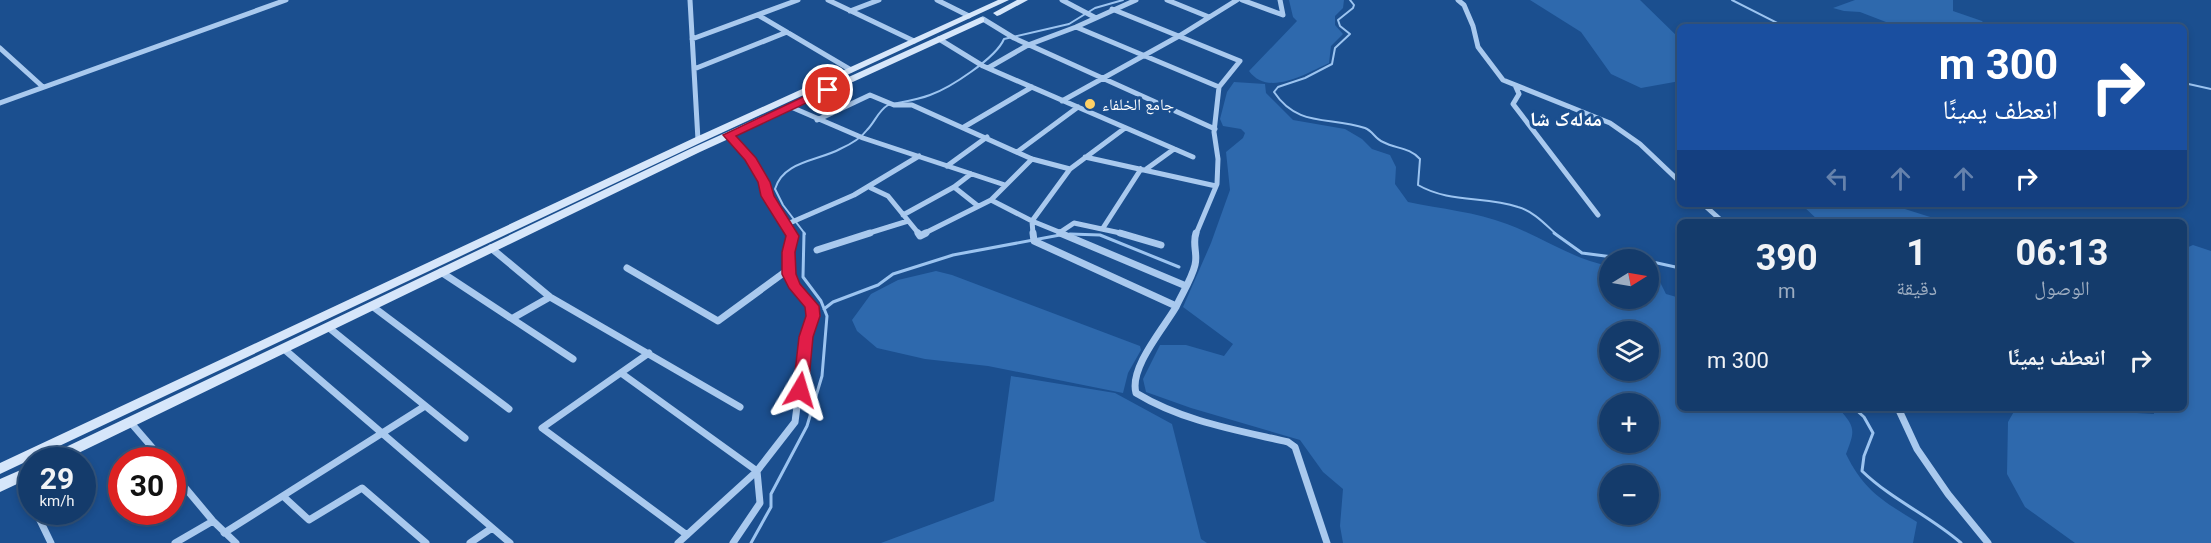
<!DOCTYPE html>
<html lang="ar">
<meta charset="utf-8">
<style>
body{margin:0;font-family:Roboto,"Noto Naskh Arabic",sans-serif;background:#214673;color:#f1f3f6;direction:rtl;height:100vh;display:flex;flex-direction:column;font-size:22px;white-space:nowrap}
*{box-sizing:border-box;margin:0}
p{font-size:20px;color:#9dadc1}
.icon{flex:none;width:33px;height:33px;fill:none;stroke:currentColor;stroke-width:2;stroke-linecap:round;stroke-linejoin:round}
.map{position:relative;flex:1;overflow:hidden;direction:ltr}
.drawer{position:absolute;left:1677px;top:219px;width:510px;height:192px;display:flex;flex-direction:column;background:#143b6b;border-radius:9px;box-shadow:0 3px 9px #0003,0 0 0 2px #33557e;direction:rtl}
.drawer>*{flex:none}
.guide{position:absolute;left:1677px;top:24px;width:510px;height:183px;border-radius:9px;box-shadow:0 3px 9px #0003,0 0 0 2px #33557e;direction:rtl;background:#1a4fa0;color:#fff;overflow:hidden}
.needle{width:39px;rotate:79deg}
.controls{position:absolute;left:1599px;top:249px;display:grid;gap:12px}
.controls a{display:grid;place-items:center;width:60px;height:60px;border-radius:50%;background:#143b6b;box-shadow:0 3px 9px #0003,0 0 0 2px #33557e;font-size:30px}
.speed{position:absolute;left:18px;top:447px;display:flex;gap:12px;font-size:30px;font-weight:700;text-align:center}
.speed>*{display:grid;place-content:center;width:78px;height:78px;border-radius:50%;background:#143b6b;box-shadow:0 3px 9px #0003,0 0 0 2px #33557e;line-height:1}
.speed small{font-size:15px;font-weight:400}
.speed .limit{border:9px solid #d22;background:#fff;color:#111}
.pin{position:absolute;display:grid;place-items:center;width:51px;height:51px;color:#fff;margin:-26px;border:3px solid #fff;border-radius:50%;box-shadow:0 2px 6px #0007}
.me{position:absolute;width:66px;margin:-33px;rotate:7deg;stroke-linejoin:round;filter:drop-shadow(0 0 4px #0008)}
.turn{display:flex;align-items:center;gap:21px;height:126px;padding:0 30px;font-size:27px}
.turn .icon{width:78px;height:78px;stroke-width:2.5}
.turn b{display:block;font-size:42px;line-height:51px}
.lanes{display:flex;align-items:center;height:57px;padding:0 30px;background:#0003;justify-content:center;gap:30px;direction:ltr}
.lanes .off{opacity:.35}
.eta{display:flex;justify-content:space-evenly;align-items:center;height:102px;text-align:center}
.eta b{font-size:36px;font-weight:700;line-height:42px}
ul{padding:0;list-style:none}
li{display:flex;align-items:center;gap:18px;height:78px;padding:0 30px}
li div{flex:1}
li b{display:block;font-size:22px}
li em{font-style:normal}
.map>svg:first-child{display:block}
.green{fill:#2e69ad;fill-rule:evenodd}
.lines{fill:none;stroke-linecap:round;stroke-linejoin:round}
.stream-far1{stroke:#9cc4f0;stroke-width:2}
.stream{stroke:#9cc4f0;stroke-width:3}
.street-far1{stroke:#a9c9ee;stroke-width:5}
.street{stroke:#a9c9ee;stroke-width:7}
.secondary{fill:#d6e6fa;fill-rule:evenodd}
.route{fill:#e11d48;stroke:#92132f;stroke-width:1.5}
.poi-dot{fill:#ffd166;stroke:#1b4f8f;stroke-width:2}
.labels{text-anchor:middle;stroke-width:6;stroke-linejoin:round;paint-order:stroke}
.poi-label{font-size:16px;fill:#fff;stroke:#1b4f8f;text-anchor:start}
.quarter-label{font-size:20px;font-weight:bold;fill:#fff;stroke:#1b4f8f}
</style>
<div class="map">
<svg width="2211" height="543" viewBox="0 0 2211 543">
<rect width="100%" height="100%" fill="#1b4f8f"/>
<path class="green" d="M 1289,0 L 1344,0 L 1343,8 L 1335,16 L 1335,25 L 1343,34 L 1331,46 L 1329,63 C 1305,74 1268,97 1249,71 L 1297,21 L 1293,17 Z
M 1530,0 L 1640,0 L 1680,39 L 1680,81 L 1641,88 L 1611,74 L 1581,32 Z
M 1855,0 L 1953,0 L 1953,11 L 1982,21 L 1987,27 L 1899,27 L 1860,12 L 1844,11 L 1833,8 Z
M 1234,82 L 1265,84 L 1266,93 L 1293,120 L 1345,129 L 1362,139 L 1372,149 L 1390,155 L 1396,167 L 1395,184 L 1408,202 C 1441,209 1476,212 1507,224 C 1542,237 1572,259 1609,266 L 1610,298 L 1648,298 L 1649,276 L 1660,282 L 1666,294 L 1680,298 L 1680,408 L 1838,408 C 1856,427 1855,431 1846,454 C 1864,491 1883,501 1917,522 L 1913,543 L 1343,543 L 1340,526 L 1343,489 L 1323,472 L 1300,440 L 1191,408 L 1146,392 L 1143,379 L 1160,345 L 1186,345 L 1224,356 L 1233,344 L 1183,307 L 1211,243 L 1230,190 L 1226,152 L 1243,138 L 1245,133 L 1241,129 L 1223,126 L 1220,119 L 1227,92 ZM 1610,332 L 1648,332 L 1648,370 L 1610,370 ZM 1610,404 L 1648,404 L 1648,442 L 1610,442 ZM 1610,476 L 1648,476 L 1648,514 L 1610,514 Z
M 1801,204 L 1889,204 L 1946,222 L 1820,222 Z
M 2193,245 L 2211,251 L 2211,543 L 2075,543 L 2025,507 L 2007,474 L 2008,422 L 2016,408 L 2096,408 L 2102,411 L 2154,414 L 2153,408 L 2184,408 L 2184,249 Z
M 936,271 L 952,275 L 1140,346 L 1141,350 L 1128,373 L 1123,393 L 988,366 L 925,359 L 877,348 L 857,331 L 852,320 L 871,294 L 898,280 Z
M 1011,376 L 1115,393 L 1172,424 L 1201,539 L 1207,543 L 881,543 L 994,501 Z"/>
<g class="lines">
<path class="stream-far1" d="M 1350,0 L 1354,5 L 1353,8 L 1338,20 L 1340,26 L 1350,34 L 1335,48 L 1332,64 L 1305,78 L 1278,87 L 1274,92 C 1298,128 1330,116 1365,128 C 1373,131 1375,139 1383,142 C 1396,149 1409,147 1420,159 L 1418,185 C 1449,203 1485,196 1518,207 C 1533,211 1545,224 1556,234
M 1732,0 L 1785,27
M 2184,83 L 2211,89
M 805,234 L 783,205 L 775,189 C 783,161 818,161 840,149 C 849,145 861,138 867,130 C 875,122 878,111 888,105 C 902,102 917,100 930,95 C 950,88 996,58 1004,39 L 1069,24 L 1095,8 L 1123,0
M 1070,234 L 1084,234"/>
<path class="stream" d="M 1554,233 L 1582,253 L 1636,260
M 1070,234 L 1100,235 L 1179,267
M 1648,261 L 1680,268
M 824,309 L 833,302 L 878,285 L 893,274 L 953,255 L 1060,235
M 1854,408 L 1864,417 L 1873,433 L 1864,456 L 1862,471 C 1892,500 1930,516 1961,543
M 751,543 L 771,507 L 771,494 L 807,426 L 822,376 L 827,316 L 821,301 L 803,277 L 804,233"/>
<path class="street-far1" d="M 690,0 L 698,140
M 828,0 L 914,41
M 937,0 L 969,16
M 1062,0 L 1096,18
M 1167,0 L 1209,17
M 1242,0 L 1283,15
M 1280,0 L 1283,15
M 1458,0 L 1464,5 L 1473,26 L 1478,47 L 1503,80 L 1610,123 L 1640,144 L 1680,182
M 1112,9 L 1240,61 L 1219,87
M 850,11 L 879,0
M 758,15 L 851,70
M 983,19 L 1014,38 L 1215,129
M 1076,27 L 1219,87 L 1214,132 L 1218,159 L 1217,184 L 1196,234
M 692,39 L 798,0
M 939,39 L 983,66 L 1193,157
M 0,48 L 43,87
M 988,68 L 1028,45 L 1076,27 L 1136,0
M 694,69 L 787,32
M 1515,85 L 1519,94 L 1513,104 L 1598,215
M 1062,101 L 1179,36 L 1237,0
M 0,103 L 286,0
M 791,107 L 863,138 L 1005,185
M 817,120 L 870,95 L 894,105 L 912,105 L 1032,159 L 1070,169
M 964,127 L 1032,87
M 729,135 L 750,158 L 764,182 L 767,196 L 792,234
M 1017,152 L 1078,107
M 1085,157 L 1216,186
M 947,166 L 987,137
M 1145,170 L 1174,149
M 954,187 L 978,206
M 871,188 L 888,196 L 919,234
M 991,200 L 1032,221 L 1033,234
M 1703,204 L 1723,222
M 903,215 L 954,187 L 971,174
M 785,225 L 854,195 L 919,156
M 1103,228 L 1141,169
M 1059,233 L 1074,223 L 1125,234
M 866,234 L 908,221
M 923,234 L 991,200 L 1032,159
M 1064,234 L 1032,221 L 1070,169 L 1125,128"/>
<path class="street" d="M 918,233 L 920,236 L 926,233
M 1033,233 L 1034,241 L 1176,306
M 1060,233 L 1186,286
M 1120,233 L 1161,245
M 1196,233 C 1192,244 1198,254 1195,265 C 1192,278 1182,294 1176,307 C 1163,329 1129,368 1136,393 C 1182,421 1236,430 1288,442 L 1295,447 L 1327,543
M 491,248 L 550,297 L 740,407
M 817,250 L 870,233
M 627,268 L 718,321 L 789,269
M 441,272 L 573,359
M 372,306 L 509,409
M 513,318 L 550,297
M 328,327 L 465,438
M 284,349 L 510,543
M 649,353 L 542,428 L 687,535
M 621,373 L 757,471 L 678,543
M 1898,408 L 1917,449 L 1948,494 L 1988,543
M 131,423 L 163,460
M 172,472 L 213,521 L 236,543
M 19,477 L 32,503
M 284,497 L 309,520 L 362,488 L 426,543
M 36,512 L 51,543
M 224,533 L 425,406
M 175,543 L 213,521
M 470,543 L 492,528
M 733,543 L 760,503 L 757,471 L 795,422 L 806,337 L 813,316 L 812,306 L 794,285 L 789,274 L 789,252 L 793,236 L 791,233"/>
<path class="secondary" d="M 998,0 L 1009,0 L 702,142 L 0,474 L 0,463 L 694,138 Z
M 1017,0 L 1028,0 L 1000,15 L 997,16 L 993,13 Z
M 981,17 L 984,18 L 984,22 L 700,152 L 64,460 L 45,460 L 47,456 L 692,148 Z
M 32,465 L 32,477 L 0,492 L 0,479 Z"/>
</g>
<path class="route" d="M 824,87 L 832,87 L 834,90 L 736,136 L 756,158 L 770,182 L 774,196 L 799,236 L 795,252 L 796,274 L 800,284 L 819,306 L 820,316 L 813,337 L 808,390 L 806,394 L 795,394 L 793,390 L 799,337 L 806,316 L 805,307 L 789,288 L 782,274 L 782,252 L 786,236 L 761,196 L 758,182 L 745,160 L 723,135 Z"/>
<circle class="poi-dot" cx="1090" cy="104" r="6"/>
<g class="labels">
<g class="poi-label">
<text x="1102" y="110">جامع الخلفاء</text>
</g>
<g class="quarter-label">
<text x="1566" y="126">مەلەک شا</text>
</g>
</g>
</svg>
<div class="controls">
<a><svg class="needle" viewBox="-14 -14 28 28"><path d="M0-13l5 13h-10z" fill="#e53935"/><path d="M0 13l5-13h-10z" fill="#9dadc1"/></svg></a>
<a><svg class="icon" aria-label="layers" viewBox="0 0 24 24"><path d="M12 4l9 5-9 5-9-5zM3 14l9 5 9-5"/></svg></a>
<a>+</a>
<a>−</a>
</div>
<div class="speed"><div>29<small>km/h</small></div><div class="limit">30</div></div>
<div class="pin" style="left:828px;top:90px;background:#d93025"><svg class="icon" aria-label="arrive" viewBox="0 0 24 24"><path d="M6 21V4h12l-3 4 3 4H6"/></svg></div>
<svg class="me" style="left:800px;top:390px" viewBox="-20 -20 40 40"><path d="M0-17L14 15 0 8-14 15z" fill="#e11d48" stroke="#fff" stroke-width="4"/></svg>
<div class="guide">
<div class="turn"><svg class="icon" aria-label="right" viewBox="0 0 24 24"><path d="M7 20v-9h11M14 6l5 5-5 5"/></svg><div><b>300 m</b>انعطف يمينًا</div></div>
<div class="lanes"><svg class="icon off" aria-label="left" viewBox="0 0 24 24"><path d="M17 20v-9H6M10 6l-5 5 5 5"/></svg><svg class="icon off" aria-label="ahead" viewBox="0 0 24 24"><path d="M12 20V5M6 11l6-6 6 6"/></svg><svg class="icon off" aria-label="ahead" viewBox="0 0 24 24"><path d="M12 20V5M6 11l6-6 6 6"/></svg><svg class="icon" aria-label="right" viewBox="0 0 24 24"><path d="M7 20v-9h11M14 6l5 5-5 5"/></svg></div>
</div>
<section class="drawer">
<div class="eta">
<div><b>06:13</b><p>الوصول</p></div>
<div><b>1</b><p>دقيقة</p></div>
<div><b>390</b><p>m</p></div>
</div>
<ul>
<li><svg class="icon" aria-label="right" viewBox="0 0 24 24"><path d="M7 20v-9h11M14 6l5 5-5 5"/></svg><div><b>انعطف يمينًا</b></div><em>300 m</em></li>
</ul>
</section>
</div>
